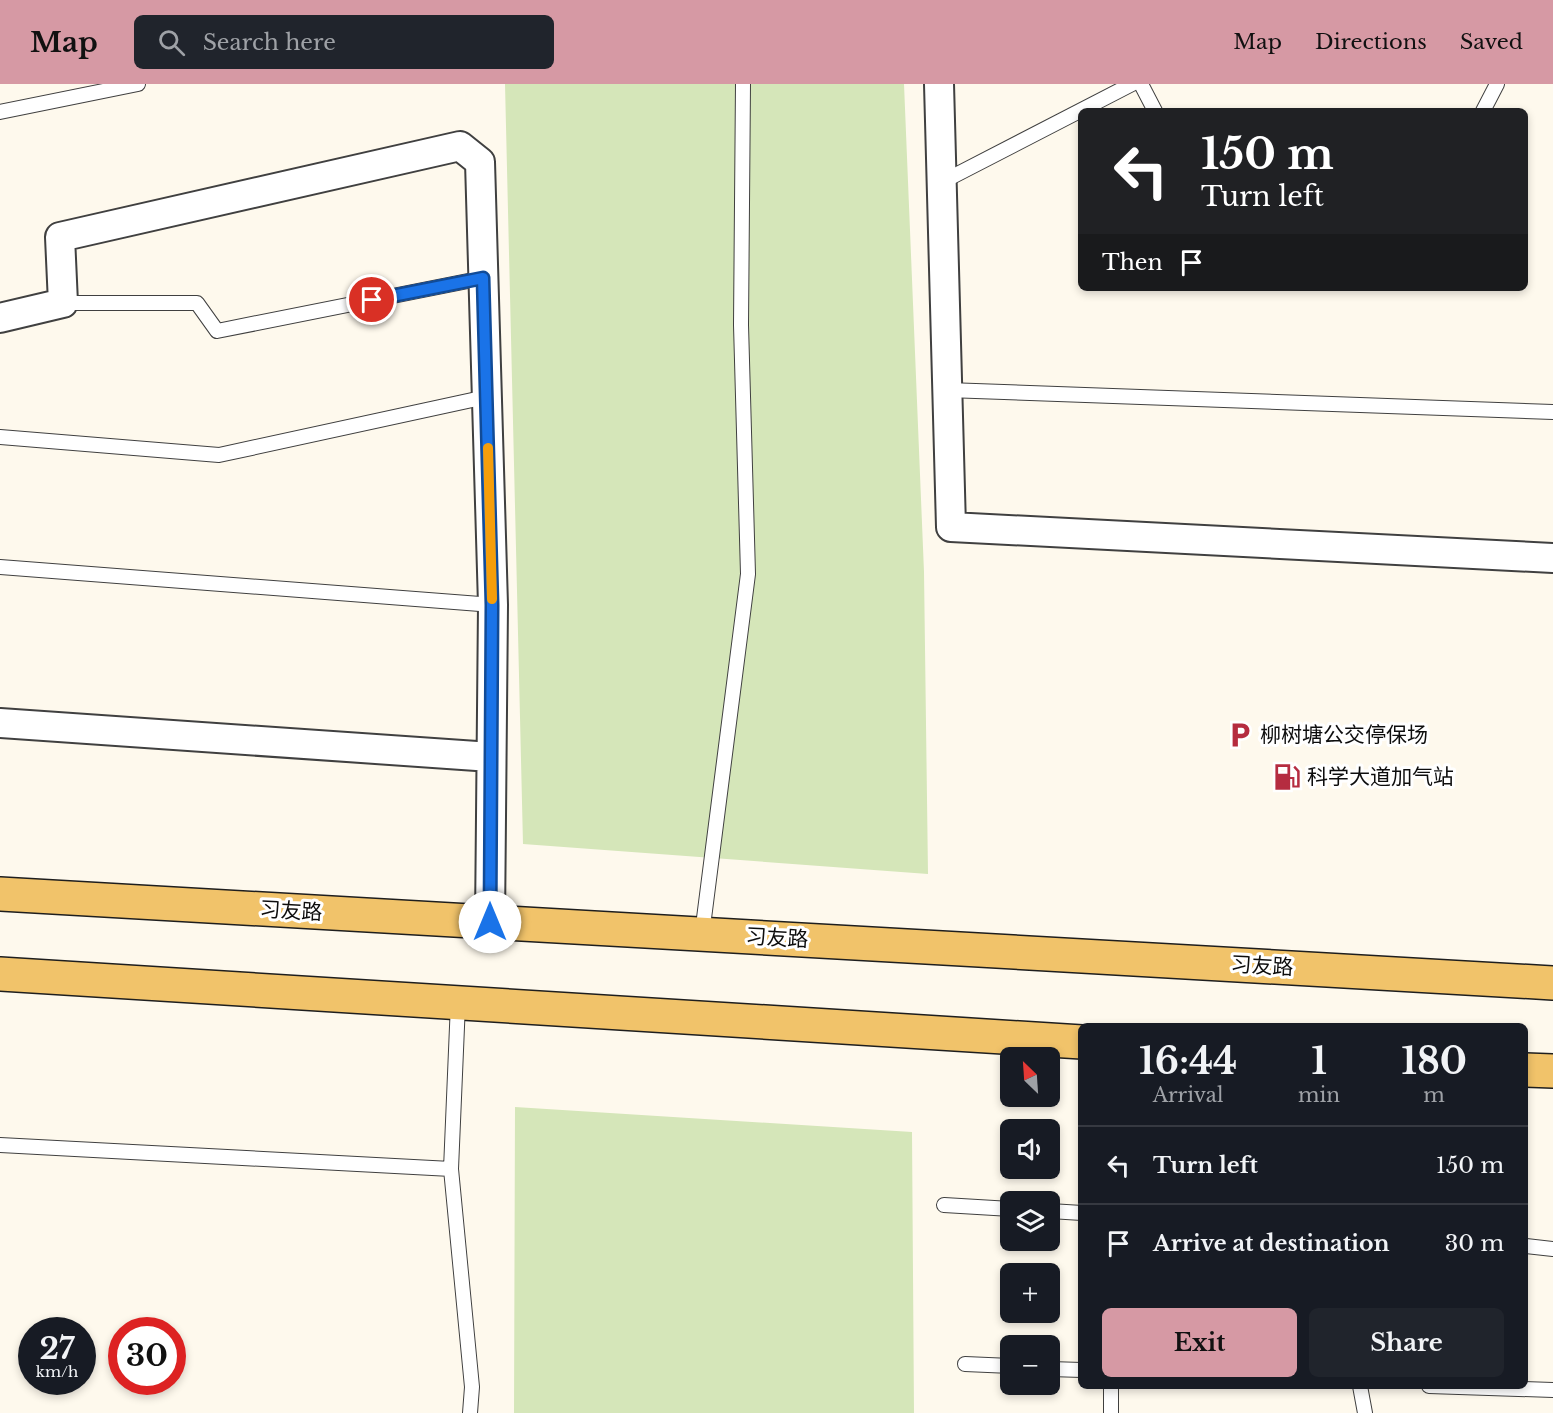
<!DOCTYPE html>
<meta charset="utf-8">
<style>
body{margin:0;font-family:"Libre Baskerville","Noto Sans SC",serif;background:#20242c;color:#f1f3f6;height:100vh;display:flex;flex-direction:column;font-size:22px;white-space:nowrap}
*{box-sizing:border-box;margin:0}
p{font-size:20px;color:#9ea1a6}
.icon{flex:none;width:33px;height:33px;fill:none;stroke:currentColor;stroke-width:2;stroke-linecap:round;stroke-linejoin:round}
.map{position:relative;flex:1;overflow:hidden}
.sheet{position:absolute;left:1078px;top:939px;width:450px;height:366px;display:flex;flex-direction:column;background:#171b24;border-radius:9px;box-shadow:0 3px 9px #0003}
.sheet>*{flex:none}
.top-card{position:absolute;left:1078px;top:24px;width:450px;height:183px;border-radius:9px;box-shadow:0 3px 9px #0003;background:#202124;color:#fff;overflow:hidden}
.needle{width:39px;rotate:335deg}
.buttons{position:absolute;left:1000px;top:963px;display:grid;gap:12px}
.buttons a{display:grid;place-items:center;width:60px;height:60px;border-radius:9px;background:#171b24;box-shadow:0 3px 9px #0003;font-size:30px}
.speed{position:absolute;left:18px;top:1233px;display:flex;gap:12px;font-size:30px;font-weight:700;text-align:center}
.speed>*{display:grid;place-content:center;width:78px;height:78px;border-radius:50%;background:#171b24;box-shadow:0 3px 9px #0003;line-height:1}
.speed small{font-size:15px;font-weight:400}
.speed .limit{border:9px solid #d22;background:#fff;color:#111}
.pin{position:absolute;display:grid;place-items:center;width:51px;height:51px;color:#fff;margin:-26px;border:3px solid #fff;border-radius:50%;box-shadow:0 2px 6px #0007}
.me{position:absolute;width:66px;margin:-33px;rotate:0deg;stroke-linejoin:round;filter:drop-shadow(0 0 4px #0008)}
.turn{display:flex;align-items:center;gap:21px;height:126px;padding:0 24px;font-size:27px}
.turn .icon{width:78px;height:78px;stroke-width:2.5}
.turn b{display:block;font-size:42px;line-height:51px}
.then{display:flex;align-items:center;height:57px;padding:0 24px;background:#0003;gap:12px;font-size:22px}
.eta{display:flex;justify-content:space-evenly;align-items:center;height:102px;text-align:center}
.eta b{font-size:36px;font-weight:700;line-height:42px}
.action{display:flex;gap:12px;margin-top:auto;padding:12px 24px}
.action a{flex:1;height:69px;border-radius:9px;background:#d699a4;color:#111;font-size:24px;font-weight:700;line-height:69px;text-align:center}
.action a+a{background:#20242c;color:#f1f3f6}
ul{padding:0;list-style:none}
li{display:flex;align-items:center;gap:18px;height:78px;padding:0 24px;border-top:2px solid #363941}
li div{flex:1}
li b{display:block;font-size:22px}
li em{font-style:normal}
header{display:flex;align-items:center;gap:36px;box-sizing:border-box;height:84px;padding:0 30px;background:#d699a4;color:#111}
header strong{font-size:28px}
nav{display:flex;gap:33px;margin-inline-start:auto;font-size:21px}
.search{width:420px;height:54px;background:#20242c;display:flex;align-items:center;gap:15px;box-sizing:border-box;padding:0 21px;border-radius:9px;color:#9ea1a6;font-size:22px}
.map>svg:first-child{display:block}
.park{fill:#d5e6b9}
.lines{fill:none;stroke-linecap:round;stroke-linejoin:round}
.lane-casing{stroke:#404040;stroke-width:16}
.street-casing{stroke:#404040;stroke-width:32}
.primary-casing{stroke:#1e1e1e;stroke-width:36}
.lane{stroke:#fff;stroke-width:14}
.street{stroke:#fff;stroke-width:28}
.primary{stroke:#f1c36a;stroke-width:33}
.route-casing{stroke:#114b97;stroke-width:15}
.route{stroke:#1a73e8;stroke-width:10}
.slow{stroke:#f59e0b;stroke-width:10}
.labels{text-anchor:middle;stroke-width:6;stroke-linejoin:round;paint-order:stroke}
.poi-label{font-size:21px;fill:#0d0d0d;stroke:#fff;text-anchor:start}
.street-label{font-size:21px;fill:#0d0d0d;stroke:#fff}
</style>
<header>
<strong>Map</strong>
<div class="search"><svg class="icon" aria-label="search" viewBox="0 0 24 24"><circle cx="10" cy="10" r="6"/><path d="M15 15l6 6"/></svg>Search here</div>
<nav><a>Map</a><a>Directions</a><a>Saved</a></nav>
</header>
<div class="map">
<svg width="1553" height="1329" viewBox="0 0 1553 1329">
<rect width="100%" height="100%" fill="#fef9ed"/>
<path class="park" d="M 505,0 L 904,0 L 924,488 L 928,790 L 523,760 Z
M 515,1023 L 912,1048 L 914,1329 L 514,1329 Z"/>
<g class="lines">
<defs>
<path id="lane" d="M 1141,0 L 1155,27
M 1483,27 L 1497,0
M 0,28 L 138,0
M 942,98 L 1132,0
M 63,219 L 197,219 L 217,247 L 483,194
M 947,306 L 1553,328
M 0,353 L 219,371 L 486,313
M 0,483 L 493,521
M 702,850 L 748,490 L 741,241 L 743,0
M 458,919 L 451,1085 L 472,1303 L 470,1329
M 0,1061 L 451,1085
M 944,1121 L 1011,1125
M 1050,1127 L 1082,1129
M 1526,1162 L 1553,1165
M 965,1280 L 1011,1282
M 1050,1285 L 1082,1286
M 1360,1302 L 1365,1329
M 1429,1302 L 1553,1306
M 1111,1329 L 1111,1302"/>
<path id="street" d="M 939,0 L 951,443 L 1553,474
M 0,234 L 63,219 L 60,153 L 460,62 L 480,78 L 493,521 L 490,838
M 0,639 L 491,673"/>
<path id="primary" d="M 0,810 L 1553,899
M 0,890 L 1082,958
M 1526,986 L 1553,987"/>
</defs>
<use href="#lane" class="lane-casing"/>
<use href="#street" class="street-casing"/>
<use href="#primary" class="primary-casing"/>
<use href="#lane" class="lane"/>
<use href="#street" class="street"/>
<use href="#primary" class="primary"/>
</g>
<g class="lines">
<defs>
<path id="route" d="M 372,216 L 483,194 L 492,521 L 490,838"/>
</defs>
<use href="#route" class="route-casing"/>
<use href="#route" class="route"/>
<path class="slow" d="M 488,364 L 492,515"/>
</g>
<defs>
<symbol id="parking-bare" viewBox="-9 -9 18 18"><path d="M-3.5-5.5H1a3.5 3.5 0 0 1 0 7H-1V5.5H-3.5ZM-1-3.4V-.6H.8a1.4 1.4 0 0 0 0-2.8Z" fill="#b52c40" stroke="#fff" stroke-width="2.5" paint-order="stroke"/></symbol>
<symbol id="fuel-bare" viewBox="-9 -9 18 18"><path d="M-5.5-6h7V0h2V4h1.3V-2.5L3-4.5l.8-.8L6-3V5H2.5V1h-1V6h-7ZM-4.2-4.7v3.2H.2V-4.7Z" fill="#b52c40" stroke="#fff" stroke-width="2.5" paint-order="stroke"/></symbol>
</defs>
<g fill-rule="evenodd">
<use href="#parking-bare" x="1221" y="632" width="38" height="38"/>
<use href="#fuel-bare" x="1268" y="674" width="38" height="38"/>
</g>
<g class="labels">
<g class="poi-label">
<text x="1260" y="658">柳树塘公交停保场</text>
<text x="1307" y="700">科学大道加气站</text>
</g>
<g class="street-label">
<text transform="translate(291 827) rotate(3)" y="7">习友路</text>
<text transform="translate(777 854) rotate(3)" y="7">习友路</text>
<text transform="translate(1262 882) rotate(3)" y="7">习友路</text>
</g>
</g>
</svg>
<div class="buttons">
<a><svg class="needle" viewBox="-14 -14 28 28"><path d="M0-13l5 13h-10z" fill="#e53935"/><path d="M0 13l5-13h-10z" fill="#9ea1a6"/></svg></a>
<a><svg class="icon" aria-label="sound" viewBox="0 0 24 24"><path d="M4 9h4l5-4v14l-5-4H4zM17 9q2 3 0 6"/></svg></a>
<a><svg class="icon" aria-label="layers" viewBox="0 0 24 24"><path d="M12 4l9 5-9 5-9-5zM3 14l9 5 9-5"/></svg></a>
<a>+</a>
<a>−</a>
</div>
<div class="speed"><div>27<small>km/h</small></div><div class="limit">30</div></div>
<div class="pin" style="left:372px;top:216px;background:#d93025"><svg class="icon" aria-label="arrive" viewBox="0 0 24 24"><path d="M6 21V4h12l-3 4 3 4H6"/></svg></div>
<svg class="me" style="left:490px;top:838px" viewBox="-20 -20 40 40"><circle r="19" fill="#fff"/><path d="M0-13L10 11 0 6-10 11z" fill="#1a73e8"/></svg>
<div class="top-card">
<div class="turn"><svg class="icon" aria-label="left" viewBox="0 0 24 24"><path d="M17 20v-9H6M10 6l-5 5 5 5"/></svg><div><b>150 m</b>Turn left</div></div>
<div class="then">Then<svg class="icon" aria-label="arrive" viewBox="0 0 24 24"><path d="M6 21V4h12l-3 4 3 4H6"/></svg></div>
</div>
<section class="sheet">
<div class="eta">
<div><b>16:44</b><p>Arrival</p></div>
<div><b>1</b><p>min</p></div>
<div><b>180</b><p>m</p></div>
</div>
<ul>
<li><svg class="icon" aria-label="left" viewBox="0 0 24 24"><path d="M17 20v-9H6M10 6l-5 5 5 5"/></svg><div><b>Turn left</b></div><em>150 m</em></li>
<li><svg class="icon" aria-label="arrive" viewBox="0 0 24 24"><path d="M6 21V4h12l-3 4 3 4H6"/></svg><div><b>Arrive at destination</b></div><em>30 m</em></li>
</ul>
<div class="action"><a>Exit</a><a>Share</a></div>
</section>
</div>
